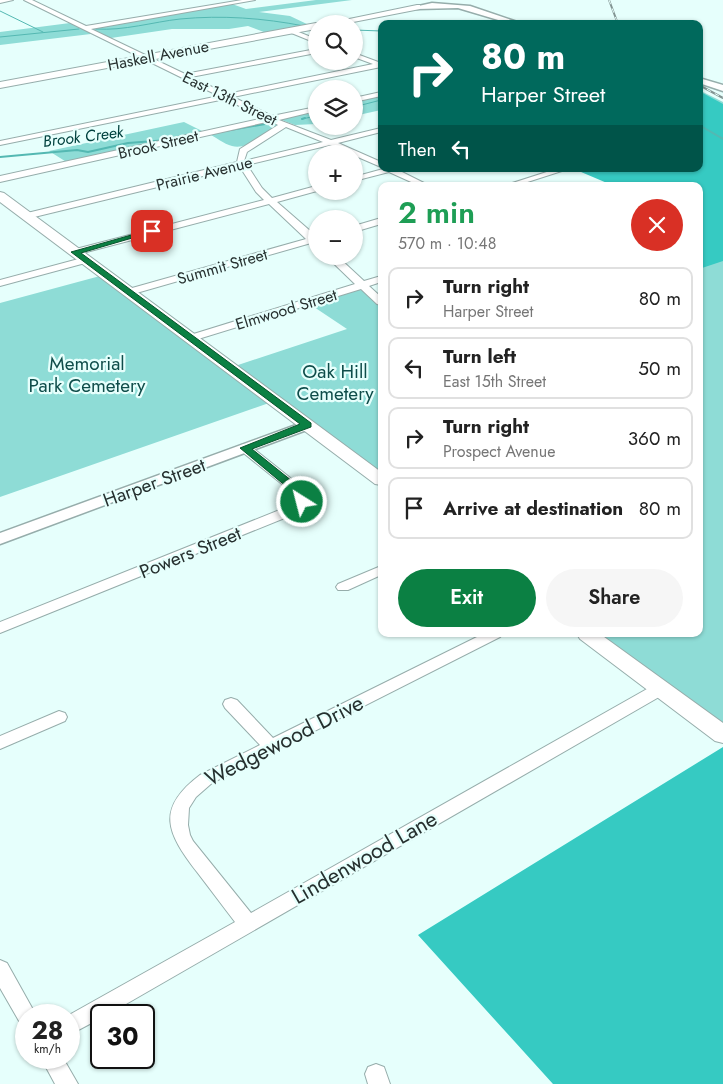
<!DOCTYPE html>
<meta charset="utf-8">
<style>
body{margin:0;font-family:Jost,sans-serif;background:#f6f6f6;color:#222;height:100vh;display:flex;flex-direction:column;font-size:19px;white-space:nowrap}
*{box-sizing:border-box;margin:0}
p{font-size:16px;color:#767676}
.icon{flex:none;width:28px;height:28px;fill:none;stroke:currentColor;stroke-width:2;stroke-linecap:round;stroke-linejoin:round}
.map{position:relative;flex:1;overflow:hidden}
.panel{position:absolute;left:378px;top:182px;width:325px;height:455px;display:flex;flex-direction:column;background:#fff;border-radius:10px;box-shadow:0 1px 4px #0004}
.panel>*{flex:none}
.banner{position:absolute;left:378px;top:20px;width:325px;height:152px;border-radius:10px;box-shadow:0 1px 4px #0004;background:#00695c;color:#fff;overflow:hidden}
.tools{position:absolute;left:308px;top:15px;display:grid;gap:10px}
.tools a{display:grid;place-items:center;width:55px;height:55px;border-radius:50%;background:#fff;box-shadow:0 1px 4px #0004;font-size:25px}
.speed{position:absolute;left:15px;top:1004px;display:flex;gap:10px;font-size:25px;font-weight:700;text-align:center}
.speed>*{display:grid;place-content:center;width:65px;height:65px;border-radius:50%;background:#fff;box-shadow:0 1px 4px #0004;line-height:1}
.speed small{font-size:12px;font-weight:400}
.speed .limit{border:2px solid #111;border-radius:8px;background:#fff;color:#111}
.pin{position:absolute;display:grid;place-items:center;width:42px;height:42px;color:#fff;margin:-21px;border-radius:10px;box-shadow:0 2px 8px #0006}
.me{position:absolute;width:55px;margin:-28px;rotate:324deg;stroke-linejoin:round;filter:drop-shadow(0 0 4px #0008)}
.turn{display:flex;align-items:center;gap:18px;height:105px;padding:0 20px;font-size:22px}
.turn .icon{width:65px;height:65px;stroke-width:2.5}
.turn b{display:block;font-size:35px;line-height:42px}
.then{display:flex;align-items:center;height:48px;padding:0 20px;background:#0003;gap:10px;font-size:19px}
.round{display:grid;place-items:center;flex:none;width:52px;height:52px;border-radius:26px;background:#f6f6f6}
.headline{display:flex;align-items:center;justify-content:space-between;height:85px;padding:0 20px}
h1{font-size:30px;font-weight:600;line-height:38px;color:#1e9e55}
.action{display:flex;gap:10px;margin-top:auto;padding:10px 20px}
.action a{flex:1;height:58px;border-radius:30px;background:#0b8043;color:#fff;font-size:20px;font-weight:600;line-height:58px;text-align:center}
.action a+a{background:#f6f6f6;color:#222}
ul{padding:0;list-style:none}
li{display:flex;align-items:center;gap:15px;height:62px;margin:0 10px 8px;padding:0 10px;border:2px solid #e0e0e0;border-radius:10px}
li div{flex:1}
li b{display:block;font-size:19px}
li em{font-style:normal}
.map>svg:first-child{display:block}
.green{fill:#8edcd6}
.forest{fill:#36cac2}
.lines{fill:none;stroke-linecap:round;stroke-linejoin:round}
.stream-far1{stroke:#54b8b2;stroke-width:1}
.stream{stroke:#54b8b2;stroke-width:2}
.minor-casing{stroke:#96adab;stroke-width:2}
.tertiary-casing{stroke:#96adab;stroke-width:3}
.secondary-casing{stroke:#96adab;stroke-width:2}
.minor{fill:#fff;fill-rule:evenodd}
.tertiary{fill:#fff;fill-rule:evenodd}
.secondary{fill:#fff;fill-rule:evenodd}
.rail-casing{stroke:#829492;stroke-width:2}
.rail{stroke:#e6fffc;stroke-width:1;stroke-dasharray:4.5;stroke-linecap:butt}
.route{fill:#0b8043;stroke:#07532c}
.labels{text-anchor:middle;stroke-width:4.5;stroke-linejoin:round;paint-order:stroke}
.far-street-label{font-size:16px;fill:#26302f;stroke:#e6fffc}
.far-water-label{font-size:16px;font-style:italic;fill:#00413e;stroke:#e6fffc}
.park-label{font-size:19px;fill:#0f4d4a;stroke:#e6fffc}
.street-label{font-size:19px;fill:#26302f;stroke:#e6fffc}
.near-street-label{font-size:22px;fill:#26302f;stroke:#e6fffc}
</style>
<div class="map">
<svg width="723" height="1084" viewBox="0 0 723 1084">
<rect width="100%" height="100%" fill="#e6fffc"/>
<path class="green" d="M 316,0 L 352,0 L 259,12 L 290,16 L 309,25 L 269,34 L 248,26 L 229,29 L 172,29 L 111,38 L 99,33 L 0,45 L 0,32 L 70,23 L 84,29 L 232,4 L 246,9 Z
M 699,90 L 723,102 L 723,727 L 597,634 L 699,634 Z
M 381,95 L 381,110 L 354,116 L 354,101 Z
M 316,109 L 316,124 L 295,125 L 282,120 L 287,117 Z
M 272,121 L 278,126 C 266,134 248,150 232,146 C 224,144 215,137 208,133 Z
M 184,122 L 204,132 L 68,163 L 49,151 Z
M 100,276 L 269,403 L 0,497 L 0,303 Z
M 355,289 L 365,291 L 381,306 L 381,474 L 235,366 L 347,329 L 308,303 Z"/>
<path class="forest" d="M 699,91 L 723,104 L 723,261 L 699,269 L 699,186 L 597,186 L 607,183 L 574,169 L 699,169 Z
M 723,747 L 723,1084 L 553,1084 L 418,935 Z"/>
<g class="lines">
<path class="stream-far1" d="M 0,11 L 43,32
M 96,29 C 124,31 153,22 180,19 C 222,15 263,18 304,26
M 354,30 L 381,31
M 0,37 L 79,29
M 354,107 L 381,100
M 302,119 L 316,116"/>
<path class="stream" d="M 302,119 L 305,118
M 699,125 L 723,139
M 219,132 L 265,124
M 0,157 L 77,150 L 88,152 L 128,143 L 168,140"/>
<defs>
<path id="minor" d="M 0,0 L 13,0 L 0,3 Z
M 24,0 L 32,0 L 86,26 L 242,0 L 255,0 L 91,29 L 185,74 L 316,49 L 316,53 L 191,77 L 227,94 L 373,64 L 354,57 L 354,53 L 381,63 L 381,67 L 233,97 L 272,116 L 316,107 L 316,111 L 279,120 L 331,140 L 381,128 L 381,132 L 338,143 L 381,162 L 381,167 L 330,145 L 247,165 L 262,188 L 272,198 L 316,186 L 317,191 L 277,202 L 316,236 L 316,246 L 311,243 L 133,294 L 125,294 L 125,290 L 306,239 L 269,204 L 75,255 L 70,252 L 72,250 L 264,200 L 256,192 L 240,167 L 26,219 L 22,216 L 23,214 L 237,162 L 240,149 L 278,125 L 271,121 L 0,182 L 0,176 L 264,118 L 225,99 L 0,145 L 0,141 L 219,96 ZM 286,127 L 323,142 L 244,161 L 247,152 Z
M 291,29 L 316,39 L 316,43 L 289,32 Z
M 381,92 L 381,96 L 354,102 L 354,98 Z
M 383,169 L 396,169 L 430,186 L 420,186 L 389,172 L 354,181 L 354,177 Z
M 556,169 L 568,169 L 515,186 L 503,186 Z
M 381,218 L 381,224 L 354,232 L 354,226 Z
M 326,256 L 337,256 L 364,281 L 381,276 L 381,282 L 369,286 L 381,297 L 381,305 L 377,304 L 361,289 L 195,340 L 187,340 L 186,338 L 187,336 L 355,284 Z
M 86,257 L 91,260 L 89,262 L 0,286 L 0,280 Z
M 245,444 L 249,445 L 303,488 L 309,502 L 302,511 L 0,633 L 0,622 L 292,505 L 295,502 L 293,493 L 241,451 L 239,448 L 241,445 Z
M 381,566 L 381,575 L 348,590 L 338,590 L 336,587 L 338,584 Z
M 483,634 L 503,634 L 500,637 L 212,783 L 196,797 L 189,808 L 188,825 L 190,835 L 193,841 L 251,913 L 654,685 L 660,684 L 666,685 L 668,689 L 666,693 L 107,1015 L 101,1015 L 101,1018 L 69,1035 L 69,1015 L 235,922 C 222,905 210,889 197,872 C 167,833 155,809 200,775 L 260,745 L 225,708 L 223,704 L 225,700 L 231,698 L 237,700 L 273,738 Z
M 59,711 L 65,713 L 67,717 L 65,721 L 0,749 L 0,736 Z
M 0,960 L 7,963 L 36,1015 L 26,1015 L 26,1024 L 19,1021 L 0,988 Z
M 41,1058 L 63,1058 L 78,1084 L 55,1084 Z
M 376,1064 L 384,1067 L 390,1084 L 368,1084 L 365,1074 L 368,1067 Z"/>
<path id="tertiary" d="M 432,3 L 470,6 L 523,24 L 512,24 L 458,8 L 417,9 L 414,7 Z
M 699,78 L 723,85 L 723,91 L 699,83 Z
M 307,421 L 312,422 L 314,425 L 312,428 L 0,544 L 0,533 Z"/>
<path id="secondary" d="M 417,5 L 420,5 L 420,9 L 343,24 L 325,24 Z
M 316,23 L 316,29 L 0,88 L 0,82 Z
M 0,192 L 4,193 L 381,472 L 381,485 L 375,484 L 0,202 Z
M 577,634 L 600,634 L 723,723 L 723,743 L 715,741 L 580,639 Z"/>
</defs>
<use href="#minor" class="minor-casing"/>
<use href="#tertiary" class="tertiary-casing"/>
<use href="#secondary" class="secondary-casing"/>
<use href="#minor" class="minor"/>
<use href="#tertiary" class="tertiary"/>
<use href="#secondary" class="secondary"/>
<defs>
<path id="rail" d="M 609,0 L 618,24
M 699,85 L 723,98"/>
</defs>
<use href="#rail" class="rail-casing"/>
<use href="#rail" class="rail"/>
</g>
<path class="route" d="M 149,230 L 156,231 L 81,253 L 311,423 L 311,427 L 252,449 L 302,489 L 307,496 L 306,504 L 298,504 L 294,493 L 240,448 L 300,424 L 71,252 Z"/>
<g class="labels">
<g class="far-street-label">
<text transform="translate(158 55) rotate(-11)" y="6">Haskell Avenue</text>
<text transform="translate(230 98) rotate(26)" y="6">East 13th Street</text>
<text transform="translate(158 144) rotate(-13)" y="6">Brook Street</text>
<text transform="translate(204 173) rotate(-14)" y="6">Prairie Avenue</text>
<text transform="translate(222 266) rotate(-16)" y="6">Summit Street</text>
<text transform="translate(286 309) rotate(-17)" y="6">Elmwood Street</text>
</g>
<g class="far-water-label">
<text transform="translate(83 136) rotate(-7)" y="6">Brook Creek</text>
</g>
<g class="park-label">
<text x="87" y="370">Memorial<tspan x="87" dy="22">Park Cemetery</tspan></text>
<text x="335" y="378">Oak Hill<tspan x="335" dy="22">Cemetery</tspan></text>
</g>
<g class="street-label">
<text transform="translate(154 482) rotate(-20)" y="7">Harper Street</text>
<text transform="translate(190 552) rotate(-22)" y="7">Powers Street</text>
</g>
<g class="near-street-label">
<text transform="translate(284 740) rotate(-27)" y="8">Wedgewood Drive</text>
<text transform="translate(364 857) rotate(-30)" y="8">Lindenwood Lane</text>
</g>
</g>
</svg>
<div class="tools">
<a><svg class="icon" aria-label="search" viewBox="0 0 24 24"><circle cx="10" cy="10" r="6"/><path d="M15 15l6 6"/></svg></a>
<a><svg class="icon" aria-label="layers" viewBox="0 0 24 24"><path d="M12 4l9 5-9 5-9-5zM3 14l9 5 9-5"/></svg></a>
<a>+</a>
<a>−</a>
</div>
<div class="speed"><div>28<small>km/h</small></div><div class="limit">30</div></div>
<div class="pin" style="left:152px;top:231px;background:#d93025"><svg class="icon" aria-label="arrive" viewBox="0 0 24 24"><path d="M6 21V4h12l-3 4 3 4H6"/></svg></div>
<svg class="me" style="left:302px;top:502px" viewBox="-20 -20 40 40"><circle r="17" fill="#0b8043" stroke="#fff" stroke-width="3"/><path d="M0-11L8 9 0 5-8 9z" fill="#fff"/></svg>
<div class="banner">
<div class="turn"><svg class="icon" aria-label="right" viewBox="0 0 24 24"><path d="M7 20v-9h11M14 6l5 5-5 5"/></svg><div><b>80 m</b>Harper Street</div></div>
<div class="then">Then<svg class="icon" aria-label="left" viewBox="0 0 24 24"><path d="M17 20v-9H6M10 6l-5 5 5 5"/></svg></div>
</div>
<section class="panel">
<div class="headline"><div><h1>2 min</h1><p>570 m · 10:48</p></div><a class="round" style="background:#d93025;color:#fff"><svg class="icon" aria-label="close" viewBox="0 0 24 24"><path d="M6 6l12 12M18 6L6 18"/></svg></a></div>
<ul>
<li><svg class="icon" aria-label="right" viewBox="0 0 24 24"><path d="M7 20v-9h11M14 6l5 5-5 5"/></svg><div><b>Turn right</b><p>Harper Street</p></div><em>80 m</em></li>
<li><svg class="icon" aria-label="left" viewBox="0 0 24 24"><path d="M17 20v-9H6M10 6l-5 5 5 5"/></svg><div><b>Turn left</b><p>East 15th Street</p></div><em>50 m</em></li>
<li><svg class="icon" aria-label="right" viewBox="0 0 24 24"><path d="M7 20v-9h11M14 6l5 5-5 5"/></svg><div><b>Turn right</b><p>Prospect Avenue</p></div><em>360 m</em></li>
<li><svg class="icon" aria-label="arrive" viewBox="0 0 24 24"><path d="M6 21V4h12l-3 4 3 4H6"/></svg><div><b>Arrive at destination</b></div><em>80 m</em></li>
</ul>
<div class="action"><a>Exit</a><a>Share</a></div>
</section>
</div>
